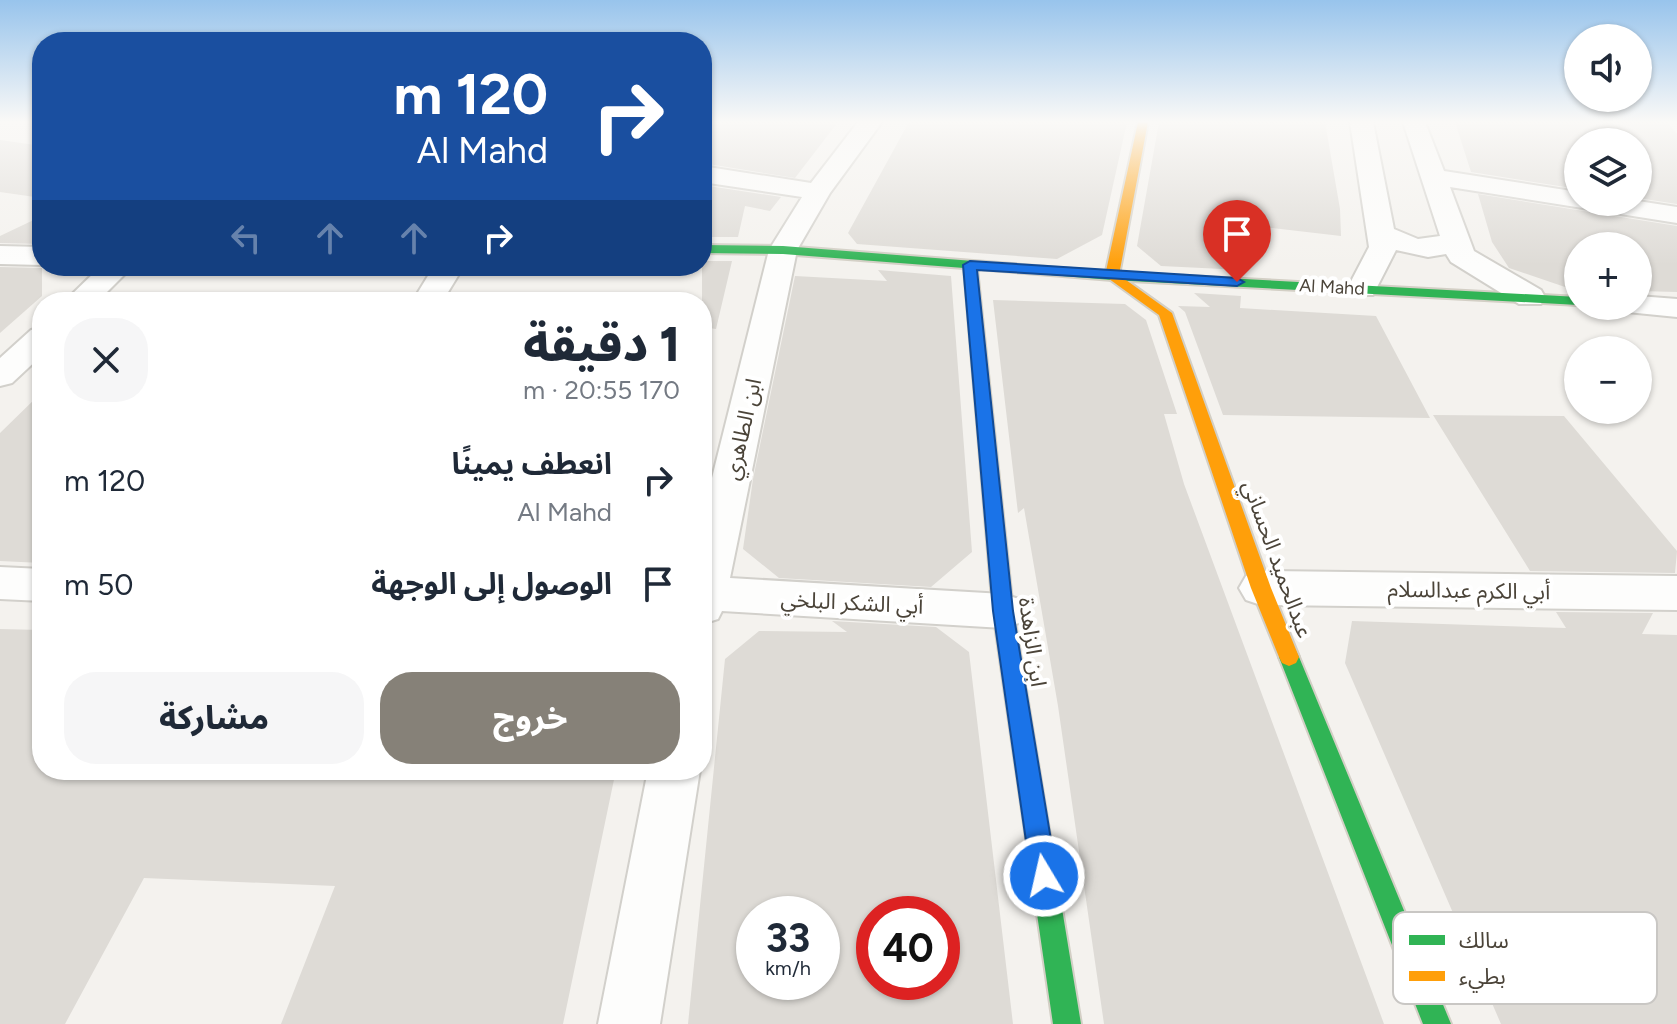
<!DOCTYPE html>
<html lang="ar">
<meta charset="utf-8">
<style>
body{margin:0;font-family:Figtree,"Noto Sans Arabic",sans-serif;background:#f6f6f7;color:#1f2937;direction:rtl;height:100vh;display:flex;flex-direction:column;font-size:30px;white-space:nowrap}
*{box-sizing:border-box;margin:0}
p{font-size:26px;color:#747a83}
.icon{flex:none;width:44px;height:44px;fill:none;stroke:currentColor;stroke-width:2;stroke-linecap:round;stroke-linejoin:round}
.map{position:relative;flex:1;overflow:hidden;direction:ltr}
.side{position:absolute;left:32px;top:292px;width:680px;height:488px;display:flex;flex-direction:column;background:#fff;border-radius:32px;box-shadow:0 2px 6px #0004;direction:rtl}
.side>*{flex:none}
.guide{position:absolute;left:32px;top:32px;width:680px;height:244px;border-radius:32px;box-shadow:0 2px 6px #0004;direction:rtl;background:#1a4fa0;color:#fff;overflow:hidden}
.buttons{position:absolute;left:1564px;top:24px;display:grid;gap:16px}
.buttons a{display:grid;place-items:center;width:88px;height:88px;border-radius:50%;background:#fff;box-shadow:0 2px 6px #0004;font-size:40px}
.speed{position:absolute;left:736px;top:896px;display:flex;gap:16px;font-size:40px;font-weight:700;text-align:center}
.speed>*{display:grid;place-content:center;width:104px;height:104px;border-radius:50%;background:#fff;box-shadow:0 2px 6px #0004;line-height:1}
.speed small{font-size:20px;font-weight:400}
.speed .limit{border:12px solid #d22;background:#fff;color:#111}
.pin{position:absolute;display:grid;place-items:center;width:68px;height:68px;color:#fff;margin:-82px -34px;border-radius:50% 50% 50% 0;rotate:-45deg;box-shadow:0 0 8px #0007}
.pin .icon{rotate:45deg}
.me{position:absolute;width:88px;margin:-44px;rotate:351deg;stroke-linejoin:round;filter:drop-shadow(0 0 6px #0008)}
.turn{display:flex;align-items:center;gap:28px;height:168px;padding:0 32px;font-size:36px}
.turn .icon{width:104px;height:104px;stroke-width:2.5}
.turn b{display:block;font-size:56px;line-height:68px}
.lanes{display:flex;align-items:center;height:76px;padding:0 32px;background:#0003;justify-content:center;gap:40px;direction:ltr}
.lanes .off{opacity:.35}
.round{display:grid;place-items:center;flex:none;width:84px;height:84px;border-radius:32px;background:#f6f6f7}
.summary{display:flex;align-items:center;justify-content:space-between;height:136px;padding:0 32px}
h1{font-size:48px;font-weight:800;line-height:60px}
.button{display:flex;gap:16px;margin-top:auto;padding:16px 32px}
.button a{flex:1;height:92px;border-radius:32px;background:#868178;color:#fff;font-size:32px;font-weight:800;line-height:92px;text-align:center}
.button a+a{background:#f6f6f7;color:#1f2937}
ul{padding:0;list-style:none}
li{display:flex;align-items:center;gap:24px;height:104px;padding:0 32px}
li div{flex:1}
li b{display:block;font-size:30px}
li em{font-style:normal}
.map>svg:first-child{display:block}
.building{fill:#dedbd6;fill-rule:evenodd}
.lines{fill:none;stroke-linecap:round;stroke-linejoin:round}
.street-casing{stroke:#d2d0cb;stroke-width:4}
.fast-casing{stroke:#d3cfc5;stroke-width:4}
.slow-casing{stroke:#d3cfc5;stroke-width:4}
.street{fill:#fdfdfc;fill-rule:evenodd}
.fast{fill:#30b455;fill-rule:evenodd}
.slow{fill:#ff9f0a;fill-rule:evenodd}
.route{fill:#1a73e8;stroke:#114b97;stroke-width:2}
.labels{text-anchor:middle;stroke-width:8;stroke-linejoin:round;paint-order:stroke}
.far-street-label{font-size:18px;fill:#4b4439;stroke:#fff}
.street-label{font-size:22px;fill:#4b4439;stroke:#fff}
.key{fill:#fff;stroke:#c9c7c4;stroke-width:2}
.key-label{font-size:22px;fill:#4b4439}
</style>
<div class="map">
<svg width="1677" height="1024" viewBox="0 0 1677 1024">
<rect width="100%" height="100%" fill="#f4f2ee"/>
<path class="building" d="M 702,122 L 838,122 L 795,178 L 702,163 Z
M 909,122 L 1127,122 L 1102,235 L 1057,259 L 857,244 L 848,233 Z
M 1159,122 L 1325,122 L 1340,209 L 1341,236 L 1247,225 L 1243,270 L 1161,266 L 1137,246 Z
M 1455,122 L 1667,122 L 1677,134 L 1677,204 L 1638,198 L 1638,142 L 1578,142 L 1578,189 L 1471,172 Z
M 0,140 L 42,146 L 42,198 L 0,192 Z
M 702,185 L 781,197 L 770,211 L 745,206 L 738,237 L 702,237 Z
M 1478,194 L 1677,226 L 1677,292 L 1638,291 L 1638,246 L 1578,246 L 1578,288 L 1565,287 L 1509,268 L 1492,242 Z
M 42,216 L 42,244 L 0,243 L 0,236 Z
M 702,261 L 732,261 L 716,329 L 702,327 Z
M 0,267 L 42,268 L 42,296 L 0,333 Z
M 878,270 L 951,276 L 972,552 L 931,587 L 779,578 L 743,549 L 753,479 L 795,276 L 887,281 Z
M 1194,293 L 1241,296 L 1240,308 L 1376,316 L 1430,418 L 1223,415 L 1185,312 L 1178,306 L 1210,307 Z
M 993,300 L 1125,304 L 1146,320 L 1177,414 L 1164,414 L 1184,484 L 1384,1024 L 1104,1024 L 1058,706 L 1024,508 L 1018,513 Z
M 42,392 L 42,563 L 0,561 L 0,433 Z
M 1433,415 L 1564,416 L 1677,551 L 1675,573 L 1530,571 Z
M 1556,612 L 1653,613 L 1642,634 L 1677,635 L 1677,1024 L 1501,1024 L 1345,663 L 1352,621 L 1566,628 Z
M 832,621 L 936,627 L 969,652 L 1013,1024 L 688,1024 L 725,659 L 759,631 L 847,632 ZM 754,914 L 822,914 L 822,982 L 754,982 ZM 874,914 L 942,914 L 942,982 L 874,982 Z
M 0,629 L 42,630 L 42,770 L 616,770 L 563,1024 L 281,1024 L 335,886 L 144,878 L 65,1024 L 0,1024 Z"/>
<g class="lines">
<defs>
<path id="street" d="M 858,122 L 882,122 L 830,193 L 797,250 L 730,578 L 1003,594 L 1019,599 L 1025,611 L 1019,623 L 1003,628 L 722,611 L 718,619 L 702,624 L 702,518 L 769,250 L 802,197 L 702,182 L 702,166 L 811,183 Z
M 1350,122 L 1373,122 L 1394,229 L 1418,239 L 1440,236 L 1403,122 L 1425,122 L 1444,171 L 1578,192 L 1578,202 L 1638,201 L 1677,207 L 1677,223 L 1450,187 L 1474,251 L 1541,290 L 1545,297 L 1541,304 L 1519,304 L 1451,262 L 1446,254 L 1428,257 L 1396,250 L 1373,295 L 1351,295 L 1347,289 L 1369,247 Z
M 0,246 L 42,247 L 42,265 L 0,264 Z
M 101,266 L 133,266 L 97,302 L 64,302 Z
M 434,266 L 464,266 L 442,302 L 412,302 Z
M 1638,296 L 1677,299 L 1677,317 L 1627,312 L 1623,306 L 1638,306 Z
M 42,327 L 42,355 L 12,383 L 0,386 L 0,358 L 31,330 Z
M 0,567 L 42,569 L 42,601 L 0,599 Z
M 1261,571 L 1677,576 L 1677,610 L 1261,605 L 1246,600 L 1239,588 L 1246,576 Z
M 648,770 L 700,770 L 660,1024 L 598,1024 Z"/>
<path id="fast" d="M 702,245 L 783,246 L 1112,272 L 1578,297 L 1578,305 L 1112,280 L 977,269 L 1013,611 L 1081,1024 L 1053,1024 L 993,611 L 964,268 L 783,254 L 702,253 Z
M 1289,648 L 1296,651 L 1299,657 L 1451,1024 L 1423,1024 L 1279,657 L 1282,651 Z"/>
<path id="slow" d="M 1138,122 L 1148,122 L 1119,275 L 1172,313 L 1271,588 L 1299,657 L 1296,663 L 1289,666 L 1282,663 L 1279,657 L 1251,588 L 1159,315 L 1105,276 Z"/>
</defs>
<use href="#street" class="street-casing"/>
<use href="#fast" class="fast-casing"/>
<use href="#slow" class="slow-casing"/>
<use href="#street" class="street"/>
<use href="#fast" class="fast"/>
<use href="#slow" class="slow"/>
</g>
<linearGradient id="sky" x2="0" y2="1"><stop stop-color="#98c4ec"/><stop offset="0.46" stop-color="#faf9f7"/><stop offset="1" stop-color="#faf9f7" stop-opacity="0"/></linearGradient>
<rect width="1677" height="265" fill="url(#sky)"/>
<path class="route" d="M 970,261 L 1237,278 L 1244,282 L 1237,286 L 977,270 L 1013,611 L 1057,876 L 1053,885 L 1044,889 L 1035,885 L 1031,876 L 993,611 L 963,265 Z"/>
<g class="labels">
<g class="far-street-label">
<text transform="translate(1332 287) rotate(3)" y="6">Al Mahd</text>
</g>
<g class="street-label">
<text transform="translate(742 429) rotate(-77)" y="8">ابن الطاهري</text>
<text transform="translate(1278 559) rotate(70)" y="8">عبدالحميد الحساني</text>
<text transform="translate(1469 590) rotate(1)" y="8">أبي الكرم عبدالسلام</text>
<text transform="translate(852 602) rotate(3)" y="8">أبي الشكر البلخي</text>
<text transform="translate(1033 642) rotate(82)" y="8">ابن الزاهدة</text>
</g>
</g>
<rect x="1393" y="912" width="264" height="92" rx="12" class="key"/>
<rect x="1409" y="935" width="36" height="10" fill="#30b455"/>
<rect x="1409" y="971" width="36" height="10" fill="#ff9f0a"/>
<g class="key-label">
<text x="1459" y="948">سالك</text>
<text x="1459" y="984">بطيء</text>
</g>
</svg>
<div class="buttons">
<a><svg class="icon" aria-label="sound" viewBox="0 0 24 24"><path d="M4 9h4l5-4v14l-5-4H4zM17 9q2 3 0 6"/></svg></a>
<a><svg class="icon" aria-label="layers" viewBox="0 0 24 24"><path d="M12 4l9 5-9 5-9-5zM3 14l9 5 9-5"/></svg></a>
<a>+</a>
<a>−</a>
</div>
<div class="speed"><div>33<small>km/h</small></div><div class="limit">40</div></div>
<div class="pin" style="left:1237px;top:282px;background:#d93025"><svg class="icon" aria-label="arrive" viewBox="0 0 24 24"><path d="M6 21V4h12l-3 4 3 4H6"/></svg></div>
<svg class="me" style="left:1044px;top:876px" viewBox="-20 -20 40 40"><circle r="17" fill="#1a73e8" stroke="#fff" stroke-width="3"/><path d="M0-11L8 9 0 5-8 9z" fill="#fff"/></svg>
<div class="guide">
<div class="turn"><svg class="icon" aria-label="right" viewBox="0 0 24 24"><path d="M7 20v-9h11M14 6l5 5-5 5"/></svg><div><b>120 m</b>Al Mahd</div></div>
<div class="lanes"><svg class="icon off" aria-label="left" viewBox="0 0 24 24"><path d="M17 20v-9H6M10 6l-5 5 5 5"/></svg><svg class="icon off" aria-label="ahead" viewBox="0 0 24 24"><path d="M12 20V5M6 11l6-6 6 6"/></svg><svg class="icon off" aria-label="ahead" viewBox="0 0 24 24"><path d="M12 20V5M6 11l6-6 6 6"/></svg><svg class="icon" aria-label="right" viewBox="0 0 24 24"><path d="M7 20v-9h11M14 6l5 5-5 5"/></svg></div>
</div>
<section class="side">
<div class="summary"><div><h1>1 دقيقة</h1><p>170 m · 20:55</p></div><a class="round"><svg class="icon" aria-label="close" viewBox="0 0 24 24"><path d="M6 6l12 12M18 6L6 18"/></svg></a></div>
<ul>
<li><svg class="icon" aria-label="right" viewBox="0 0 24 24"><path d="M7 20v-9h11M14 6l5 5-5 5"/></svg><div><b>انعطف يمينًا</b><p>Al Mahd</p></div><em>120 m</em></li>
<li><svg class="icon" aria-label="arrive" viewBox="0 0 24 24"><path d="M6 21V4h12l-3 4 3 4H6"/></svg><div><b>الوصول إلى الوجهة</b></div><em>50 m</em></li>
</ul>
<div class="button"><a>خروج</a><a>مشاركة</a></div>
</section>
</div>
